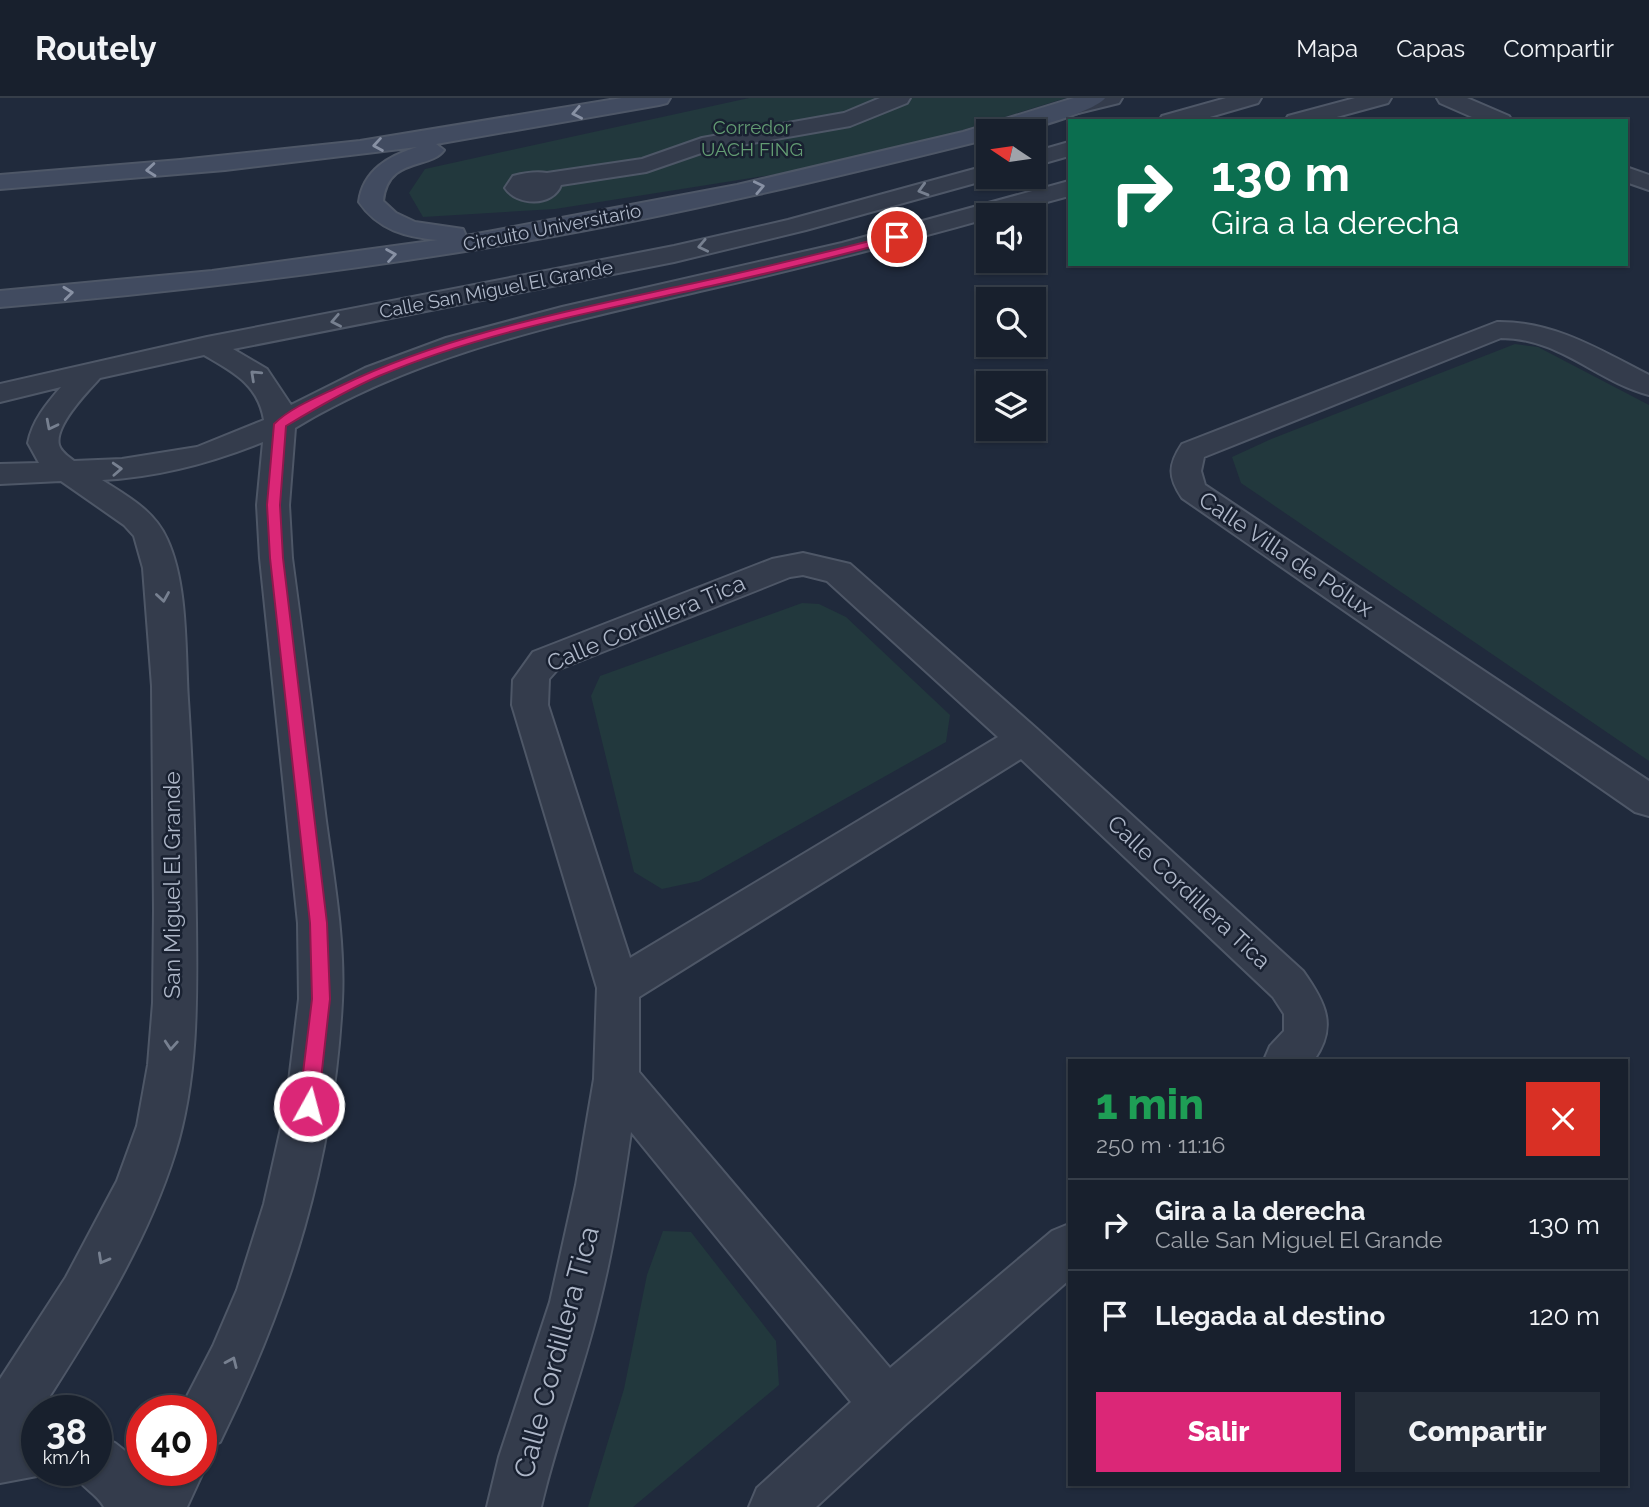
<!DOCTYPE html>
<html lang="es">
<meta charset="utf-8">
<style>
body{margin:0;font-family:Raleway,sans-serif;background:#252d39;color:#f1f3f6;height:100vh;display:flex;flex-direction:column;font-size:26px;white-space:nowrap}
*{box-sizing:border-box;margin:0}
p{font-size:23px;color:#9fa3aa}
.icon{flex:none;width:38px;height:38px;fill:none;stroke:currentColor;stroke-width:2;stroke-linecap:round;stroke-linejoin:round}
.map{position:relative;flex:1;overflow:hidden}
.details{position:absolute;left:1068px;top:961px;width:560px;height:427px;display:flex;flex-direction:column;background:#18202d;border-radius:0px;box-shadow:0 2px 5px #0004,0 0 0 2px #363e49}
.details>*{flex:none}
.top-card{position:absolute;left:1068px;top:21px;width:560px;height:147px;border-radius:0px;box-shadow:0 2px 5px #0004,0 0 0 2px #363e49;background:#0b6e4f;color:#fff;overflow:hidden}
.needle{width:46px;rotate:283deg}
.fabs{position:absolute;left:976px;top:21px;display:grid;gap:14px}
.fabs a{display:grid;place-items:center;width:70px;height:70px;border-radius:0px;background:#18202d;box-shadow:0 2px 5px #0004,0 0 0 2px #363e49;font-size:35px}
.speed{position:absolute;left:21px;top:1297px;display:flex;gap:14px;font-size:35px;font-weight:700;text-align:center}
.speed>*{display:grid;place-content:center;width:91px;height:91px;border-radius:50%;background:#18202d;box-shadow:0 2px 5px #0004,0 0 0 2px #363e49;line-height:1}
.speed small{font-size:18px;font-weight:400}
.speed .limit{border:10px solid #d22;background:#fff;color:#111}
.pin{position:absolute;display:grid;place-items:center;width:60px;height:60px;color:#fff;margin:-30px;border:4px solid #fff;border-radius:50%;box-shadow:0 2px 7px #0007}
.me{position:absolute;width:77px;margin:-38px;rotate:7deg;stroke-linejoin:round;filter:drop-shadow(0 0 5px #0008)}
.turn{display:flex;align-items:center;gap:24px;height:147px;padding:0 28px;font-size:32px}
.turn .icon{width:91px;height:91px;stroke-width:2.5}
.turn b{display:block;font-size:49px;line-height:60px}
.round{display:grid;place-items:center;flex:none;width:74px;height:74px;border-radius:0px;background:#252d39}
.head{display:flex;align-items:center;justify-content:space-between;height:119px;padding:0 28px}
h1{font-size:42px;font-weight:800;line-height:52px;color:#1e9e55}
.cta{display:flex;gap:14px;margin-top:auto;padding:14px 28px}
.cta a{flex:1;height:80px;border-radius:0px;background:#db2777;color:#fff;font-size:28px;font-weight:800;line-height:80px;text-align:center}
.cta a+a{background:#252d39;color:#f1f3f6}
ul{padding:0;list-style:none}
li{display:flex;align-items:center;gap:21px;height:91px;padding:0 28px;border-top:2px solid #363e49}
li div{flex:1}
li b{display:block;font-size:26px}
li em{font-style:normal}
header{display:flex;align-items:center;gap:42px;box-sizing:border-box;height:98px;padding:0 35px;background:#18202d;border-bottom:2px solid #363e49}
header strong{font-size:33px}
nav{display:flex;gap:38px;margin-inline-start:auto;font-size:24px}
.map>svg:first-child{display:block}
.green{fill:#22383d}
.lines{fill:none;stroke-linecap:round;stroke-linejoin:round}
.pedestrian-casing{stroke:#4e5767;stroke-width:4}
.minor-casing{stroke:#4e5767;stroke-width:4}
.tertiary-casing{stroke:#4e5767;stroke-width:4}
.secondary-casing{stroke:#4e5767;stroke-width:4}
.pedestrian{fill:#343c4c;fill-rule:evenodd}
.minor{fill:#343c4c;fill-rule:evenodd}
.tertiary{fill:#343c4c;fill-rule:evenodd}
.secondary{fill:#414b60;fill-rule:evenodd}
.oneway{stroke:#8891a4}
.oneway2{stroke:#778090}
.route{fill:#db2777;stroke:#8e194d;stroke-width:2}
.labels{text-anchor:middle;stroke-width:5;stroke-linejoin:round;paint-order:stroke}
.far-park-label{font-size:19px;fill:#639c73;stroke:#192131}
.far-street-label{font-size:19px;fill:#aeb7c8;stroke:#192131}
.street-label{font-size:23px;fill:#aeb7c8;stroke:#192131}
.near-street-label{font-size:28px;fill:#aeb7c8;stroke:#192131}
</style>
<header>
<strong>Routely</strong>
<nav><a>Mapa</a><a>Capas</a><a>Compartir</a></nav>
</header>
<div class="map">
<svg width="1649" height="1409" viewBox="0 0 1649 1409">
<rect width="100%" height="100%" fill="#202a3c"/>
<path class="green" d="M 749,0 L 1066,0 L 908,49 L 809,71 L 555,111 L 423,119 L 409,95 L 425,71 Z
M 1515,246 L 1538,249 L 1649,307 L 1649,663 L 1241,385 L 1232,359 L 1269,342 Z
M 802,505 L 819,506 L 846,519 L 950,617 L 946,644 L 699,783 L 662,791 L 634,774 L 591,598 L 600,578 Z
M 663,1133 L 691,1134 L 776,1243 L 779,1287 L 633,1409 L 588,1409 L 624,1291 L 647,1177 Z"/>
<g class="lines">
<defs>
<path id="pedestrian" d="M 880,0 L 910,0 L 907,5 L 850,28 L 707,53 L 646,74 L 561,87 C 553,109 517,108 505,90 L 513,78 C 525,75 535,73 547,75 L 642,61 L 702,40 L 844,15 Z"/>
<path id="minor" d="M 1497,224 C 1554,223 1600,252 1649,277 L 1649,297 C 1596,283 1560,240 1501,240 L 1204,359 L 1201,373 L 1205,387 L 1649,683 L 1649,718 L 1635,714 L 1182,400 C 1168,379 1168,367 1182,346 Z
M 803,455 L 850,466 L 1037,631 L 1303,873 C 1325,904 1338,928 1314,962 L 1264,962 L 1270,948 L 1284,933 L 1284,916 L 1273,899 L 1021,661 L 639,899 L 639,974 L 890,1270 L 1052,1133 L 1069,1126 L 1069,1182 L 906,1326 L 816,1409 L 749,1409 L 757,1390 L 851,1304 L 631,1034 C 623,1090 614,1147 600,1203 C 584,1272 557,1339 541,1409 L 487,1409 L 499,1359 L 550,1204 L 576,1087 L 594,981 L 597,890 L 512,607 L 513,582 L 533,554 L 772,461 ZM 803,477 L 827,483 L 998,639 L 630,860 L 548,607 L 549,581 L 557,572 L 790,479 Z"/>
<path id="tertiary" d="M 1083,0 L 1122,0 L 1119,5 L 1070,17 L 1062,15 L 1059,10 L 1062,5 Z
M 1226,0 L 1261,0 L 1258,5 L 1196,23 L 1159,23 L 1162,18 Z
M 1355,0 L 1391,0 L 1388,5 L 1322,23 L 1285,23 L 1288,18 Z
M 1437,0 L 1467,0 L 1509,18 L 1512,23 L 1481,23 L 1440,5 Z
M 1069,44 L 1069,58 L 1034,68 L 1034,54 Z
M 989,67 L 989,79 L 997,79 L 806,132 L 674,164 L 233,251 L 267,271 L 291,307 L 365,270 L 446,240 L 562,209 L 842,145 L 1069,83 L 1069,98 L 999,117 L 989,117 L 989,120 C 893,147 797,171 700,193 C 560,226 419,255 295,330 L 289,407 L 292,460 C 304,548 315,635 326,723 C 334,782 345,843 342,903 C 334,1062 290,1202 220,1344 L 201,1351 L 201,1312 L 180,1312 L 213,1248 L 237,1192 L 264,1106 L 286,1008 L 299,901 L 298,825 L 260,460 L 257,407 L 263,344 C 211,365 159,379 102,382 C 127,398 154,412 167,441 C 188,486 185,553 188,602 C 193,676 195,750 196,824 C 197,902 198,981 175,1055 C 146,1148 92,1232 41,1312 L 37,1312 L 33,1325 L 37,1324 L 37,1372 L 51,1372 L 37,1378 L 0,1385 L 0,1281 L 66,1179 L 117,1083 L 137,1028 L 148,967 L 153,905 L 154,813 L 152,588 L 143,470 L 134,438 L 124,427 L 61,383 L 0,386 L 0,366 L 39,365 L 28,345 C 32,323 47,305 61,289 L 0,304 L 0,286 L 207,239 L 674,148 L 788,122 ZM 204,257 C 233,274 258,286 264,322 L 197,349 L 122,361 L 74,363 C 69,359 61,354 59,347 C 54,328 88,293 100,280 Z
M 1626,69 L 1649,77 L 1649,92 L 1626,84 Z
M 96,1337 L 115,1345 L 138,1363 L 146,1376 L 148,1372 L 201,1372 L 201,1365 L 204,1372 L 187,1409 L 104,1409 C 96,1394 79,1389 72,1372 L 96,1372 Z"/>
<path id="secondary" d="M 622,0 L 670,0 L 667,5 L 659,7 L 436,46 L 444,52 C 430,72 388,58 383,103 L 396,115 L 415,124 L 463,131 L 466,138 L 737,87 L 963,34 L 1074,0 L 1105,0 C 1097,12 1033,31 1017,33 C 1008,34 998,33 989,33 L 989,41 L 976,44 C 827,81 677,117 526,143 C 351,173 176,194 0,209 L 0,193 L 212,173 L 438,142 C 406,139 378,132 359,104 C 363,72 389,58 417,49 L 225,72 L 0,91 L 0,77 L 180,62 L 360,43 Z"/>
</defs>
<use href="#pedestrian" class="pedestrian-casing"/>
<use href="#minor" class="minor-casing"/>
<use href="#tertiary" class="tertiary-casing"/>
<use href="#secondary" class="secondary-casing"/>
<use href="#pedestrian" class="pedestrian"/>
<use href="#minor" class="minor"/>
<use href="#tertiary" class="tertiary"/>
<use href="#secondary" class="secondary"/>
</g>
<defs><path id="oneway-chevron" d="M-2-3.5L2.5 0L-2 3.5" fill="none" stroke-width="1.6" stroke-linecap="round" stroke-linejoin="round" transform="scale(1.75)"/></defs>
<g class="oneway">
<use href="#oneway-chevron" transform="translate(577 15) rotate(169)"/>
<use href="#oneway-chevron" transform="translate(378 47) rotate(171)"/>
<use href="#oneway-chevron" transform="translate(151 72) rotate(175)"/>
<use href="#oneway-chevron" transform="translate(759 89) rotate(-12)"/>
<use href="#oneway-chevron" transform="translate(391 157) rotate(-9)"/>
<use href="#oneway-chevron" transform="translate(68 195) rotate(-6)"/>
</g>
<g class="oneway2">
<use href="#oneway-chevron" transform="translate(923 92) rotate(164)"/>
<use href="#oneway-chevron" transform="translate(703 148) rotate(168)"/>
<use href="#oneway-chevron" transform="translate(336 223) rotate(169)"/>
<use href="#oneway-chevron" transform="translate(255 277) rotate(-137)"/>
<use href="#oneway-chevron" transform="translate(51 327) rotate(117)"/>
<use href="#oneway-chevron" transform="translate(117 371) rotate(-3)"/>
<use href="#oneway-chevron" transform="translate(163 499) rotate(81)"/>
<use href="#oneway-chevron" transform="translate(171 947) rotate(94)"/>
<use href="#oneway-chevron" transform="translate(103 1161) rotate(119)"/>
<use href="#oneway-chevron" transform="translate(232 1264) rotate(-66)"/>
</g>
<path class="route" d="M 897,136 L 902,139 L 901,141 C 838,158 775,174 711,188 C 599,213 485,233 379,278 C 347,292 316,310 286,328 L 280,407 L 283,460 L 327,825 L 330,901 L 318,1008 L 315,1014 L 309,1017 L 302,1014 L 299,1008 L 312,901 L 310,825 L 270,460 L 267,407 L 274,326 C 290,310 317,299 338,289 C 447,236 567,213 685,187 C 756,172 826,154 897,136 Z"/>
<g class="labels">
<g class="far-park-label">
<text x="752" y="36">Corredor<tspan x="752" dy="22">UACH FING</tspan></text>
</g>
<g class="far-street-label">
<text transform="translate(552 129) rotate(-11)" y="7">Circuito Universitario</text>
<text transform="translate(496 191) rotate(-11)" y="7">Calle San Miguel El Grande</text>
</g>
<g class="street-label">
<text transform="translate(1286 456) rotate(34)" y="8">Calle Villa de Pólux</text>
<text transform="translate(646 525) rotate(-23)" y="8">Calle Cordillera Tica</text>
<text transform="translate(172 787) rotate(-90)" y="8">San Miguel El Grande</text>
<text transform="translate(1189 794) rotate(43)" y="8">Calle Cordillera Tica</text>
</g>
<g class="near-street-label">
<text transform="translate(556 1254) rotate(-75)" y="10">Calle Cordillera Tica</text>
</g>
</g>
</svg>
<div class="fabs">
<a><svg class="needle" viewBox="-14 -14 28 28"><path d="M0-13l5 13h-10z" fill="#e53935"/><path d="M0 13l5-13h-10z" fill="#9fa3aa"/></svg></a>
<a><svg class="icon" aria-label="sound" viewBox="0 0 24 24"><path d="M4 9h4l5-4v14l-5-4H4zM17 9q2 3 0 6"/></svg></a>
<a><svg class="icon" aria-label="search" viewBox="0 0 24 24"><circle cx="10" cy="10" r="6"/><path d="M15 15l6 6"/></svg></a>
<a><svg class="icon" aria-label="layers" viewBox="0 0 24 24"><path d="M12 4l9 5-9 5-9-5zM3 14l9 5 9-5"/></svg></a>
</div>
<div class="speed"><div>38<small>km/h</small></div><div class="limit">40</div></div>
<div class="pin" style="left:897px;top:139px;background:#d93025"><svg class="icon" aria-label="arrive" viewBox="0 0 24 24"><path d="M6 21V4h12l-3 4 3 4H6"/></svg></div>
<svg class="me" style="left:309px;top:1008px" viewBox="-20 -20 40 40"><circle r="17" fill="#db2777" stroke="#fff" stroke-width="3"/><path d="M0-11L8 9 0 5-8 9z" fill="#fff"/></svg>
<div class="top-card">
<div class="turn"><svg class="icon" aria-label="right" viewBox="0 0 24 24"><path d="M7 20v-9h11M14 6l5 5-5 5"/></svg><div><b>130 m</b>Gira a la derecha</div></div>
</div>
<section class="details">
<div class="head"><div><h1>1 min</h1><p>250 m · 11:16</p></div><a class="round" style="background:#d93025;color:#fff"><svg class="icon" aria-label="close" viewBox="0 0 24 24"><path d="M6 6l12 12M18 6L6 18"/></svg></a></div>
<ul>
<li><svg class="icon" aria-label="right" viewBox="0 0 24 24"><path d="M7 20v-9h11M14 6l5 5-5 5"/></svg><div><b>Gira a la derecha</b><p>Calle San Miguel El Grande</p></div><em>130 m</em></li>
<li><svg class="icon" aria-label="arrive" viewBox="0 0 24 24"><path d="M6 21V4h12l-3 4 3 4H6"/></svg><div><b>Llegada al destino</b></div><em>120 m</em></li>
</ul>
<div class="cta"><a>Salir</a><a>Compartir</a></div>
</section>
</div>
